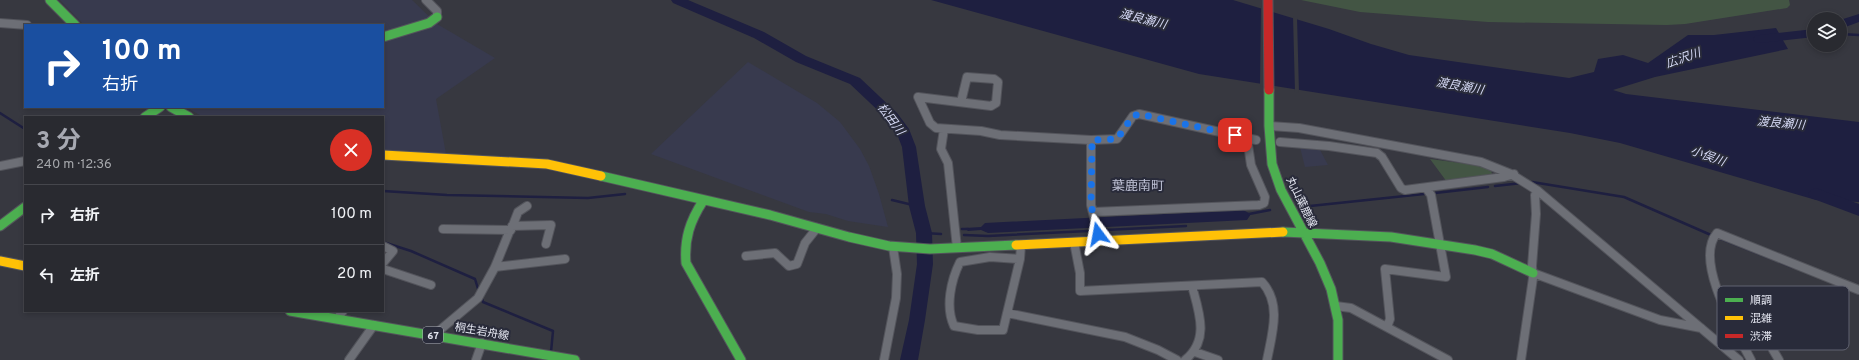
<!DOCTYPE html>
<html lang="ja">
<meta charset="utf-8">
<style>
body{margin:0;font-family:Overpass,"Noto Sans JP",sans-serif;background:#313238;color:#f1f3f6;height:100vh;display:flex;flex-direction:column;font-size:15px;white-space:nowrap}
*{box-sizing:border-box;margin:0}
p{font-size:13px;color:#a5a7ab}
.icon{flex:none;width:22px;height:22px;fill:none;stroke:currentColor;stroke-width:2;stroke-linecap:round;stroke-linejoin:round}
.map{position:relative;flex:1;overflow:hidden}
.drawer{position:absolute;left:24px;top:116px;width:360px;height:196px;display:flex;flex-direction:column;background:#292a30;border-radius:0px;box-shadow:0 2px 6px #0003,0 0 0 1px #45464c}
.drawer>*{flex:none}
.top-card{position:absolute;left:24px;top:24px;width:360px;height:84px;border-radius:0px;box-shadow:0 2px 6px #0003,0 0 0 1px #45464c;background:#1a4fa0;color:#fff;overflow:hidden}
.buttons{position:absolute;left:1807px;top:12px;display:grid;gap:8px}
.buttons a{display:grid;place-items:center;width:40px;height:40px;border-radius:50%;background:#292a30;box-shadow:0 2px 6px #0003,0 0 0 1px #45464c;font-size:20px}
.pin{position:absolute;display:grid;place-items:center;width:34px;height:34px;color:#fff;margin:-17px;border-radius:8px;box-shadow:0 2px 6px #0006}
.me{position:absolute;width:44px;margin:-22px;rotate:347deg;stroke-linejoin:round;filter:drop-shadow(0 0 3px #0008)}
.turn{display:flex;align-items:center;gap:14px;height:84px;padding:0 12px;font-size:18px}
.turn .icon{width:52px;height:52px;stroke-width:2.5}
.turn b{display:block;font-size:28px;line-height:34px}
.round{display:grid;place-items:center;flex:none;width:42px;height:42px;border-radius:21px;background:#313238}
.summary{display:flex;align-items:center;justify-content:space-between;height:68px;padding:0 12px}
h1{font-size:24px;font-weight:700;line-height:30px;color:#a7a9b2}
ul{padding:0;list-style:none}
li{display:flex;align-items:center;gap:12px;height:60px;padding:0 12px;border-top:1px solid #45464c}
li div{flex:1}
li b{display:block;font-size:15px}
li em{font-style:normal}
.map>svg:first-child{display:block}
.built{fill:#383a4e}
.green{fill:#435544}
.water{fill:#1e1f40}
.pier{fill:#373840}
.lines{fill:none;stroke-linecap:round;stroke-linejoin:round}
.stream{stroke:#1e1f40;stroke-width:2.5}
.river{fill:#1e1f40;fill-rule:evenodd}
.street-casing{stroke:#53545b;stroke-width:10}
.fast-casing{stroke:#53545b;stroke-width:11}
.slow-casing{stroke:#53545b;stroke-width:11}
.jam-casing{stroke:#53545b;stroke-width:11}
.street{stroke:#6d6f76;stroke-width:8}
.fast{stroke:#4caf50;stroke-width:9}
.slow{stroke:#ffc107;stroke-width:9}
.jam{stroke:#c62828;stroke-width:9}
.route{stroke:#1a73e8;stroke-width:7;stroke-dasharray:0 12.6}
.labels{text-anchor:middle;stroke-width:4;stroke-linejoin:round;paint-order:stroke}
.shield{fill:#292b3a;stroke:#acaeb9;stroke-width:1}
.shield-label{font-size:10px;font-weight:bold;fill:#e4e6f0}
.street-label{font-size:11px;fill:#e4e6f0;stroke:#292b3a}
.water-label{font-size:12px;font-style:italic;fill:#d6daf6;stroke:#292b3a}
.quarter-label{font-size:13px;fill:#c0c3d7;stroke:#292b3a}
.key{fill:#292b3a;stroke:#616371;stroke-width:1}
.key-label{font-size:11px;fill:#e4e6f0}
</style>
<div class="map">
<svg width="1859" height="360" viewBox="0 0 1859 360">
<rect width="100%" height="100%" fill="#373840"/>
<path class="built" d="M 60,0 L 412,0 L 437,24 L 495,58 L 436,99 L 446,154 L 383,150 L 383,117 L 203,117 L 186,107 L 383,107 L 383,25 L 84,25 Z
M 748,62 L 817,103 L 840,122 L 860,149 L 869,166 L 879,194 L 888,227 L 848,221 L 826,214 L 809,212 L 651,154 Z
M 1300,147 L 1319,148 L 1328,165 L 1305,167 Z"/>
<path class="green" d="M 1301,0 L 1789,0 L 1790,5 L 1787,8 L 1685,24 L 1667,25 L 1488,22 L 1360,12 Z
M 1430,159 L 1476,165 L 1491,170 L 1492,174 L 1490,177 L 1447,182 Z"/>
<path class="water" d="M 931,0 L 1233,0 L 1329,29 L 1371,44 L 1409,55 L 1569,78 L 1594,72 L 1598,59 L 1623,55 L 1648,63 L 1688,35 L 1714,35 L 1776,28 L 1788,49 L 1655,77 L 1613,90 L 1626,94 L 1859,122 L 1859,202 L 1816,200 L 1620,143 L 1570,133 L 1199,74 Z
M 1243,210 L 1251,214 L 1247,220 L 988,233 L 981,230 L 968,231 L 965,228 L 981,227 L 985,223 Z"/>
<path class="pier" d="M 1261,6 L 1272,10 L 1272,88 L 1260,86 Z
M 1293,16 L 1297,17 L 1299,93 L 1295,92 Z"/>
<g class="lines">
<path class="stream" d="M 1840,34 L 1859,35
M 0,113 L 25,129
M 1532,182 L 1624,197 L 1711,235
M 1495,186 L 1522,183
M 383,191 L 447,195 L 588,198 L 625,194
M 1435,193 L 1488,187
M 892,200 L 917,206
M 1310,206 L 1424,194
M 1249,214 L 1270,210
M 962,229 L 968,229
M 1105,230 L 1186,226
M 924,233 L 941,234
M 964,235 L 988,236 L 1088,231
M 1719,238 L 1792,267
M 383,242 L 411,251 L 475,279 L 479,292
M 481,296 L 483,302 L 553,331 L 551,352"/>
<path class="river" d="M 671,0 L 688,0 L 764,32 L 806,56 L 860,78 L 897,113 L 909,129 L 916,147 L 925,206 L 932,233 L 933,264 L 925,320 L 918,360 L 900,360 L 909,320 L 917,264 L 916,233 L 909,206 L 902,147 L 897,134 L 887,119 L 850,84 L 796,62 L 754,38 L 673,3 Z
M 1859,14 L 1859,22 L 1840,29 L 1840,20 Z
M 1814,29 L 1814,37 L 1760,43 L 1755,42 L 1753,39 L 1755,36 L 1760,35 Z
M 1816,188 L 1859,204 L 1859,216 L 1811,198 L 1808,194 L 1811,190 Z"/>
<defs>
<path id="street" d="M 426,0 L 437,11 L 437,17
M 0,23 L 27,25
M 961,102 L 967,77 L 994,79 L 998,82 L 996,103 L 991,106 L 918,97 L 930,123 L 936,128 L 981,131 L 1000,135 L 1091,140 L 1117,139 L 1133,116 L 1139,114 L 1256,140
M 1269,126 L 1299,128 L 1481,162 L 1511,174 L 1538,191 L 1739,360
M 944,129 L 941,149 L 948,163 L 957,248
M 1091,140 L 1091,205 L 1100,241
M 1280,142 L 1329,146 L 1377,153 L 1382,157 L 1401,188 L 1405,190 L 1504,177 L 1514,174
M 0,166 L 25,161
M 1093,212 L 1259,205 L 1264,203 L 1265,197 L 1251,165 L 1247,138
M 512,226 L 551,225 L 546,244
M 511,230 L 518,212 L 527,206
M 1074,242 L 1080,273 L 1080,291 L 1262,282 C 1282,304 1272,334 1267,360
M 383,246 L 393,251 L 383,263
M 746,256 L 775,253 L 789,266 L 797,264 L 805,243 L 817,228
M 990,257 L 1020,259 L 1003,330 L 978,330 L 954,326 C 945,307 951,280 960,262 Z
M 1020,259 L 1021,245
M 495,267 L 565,259
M 383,269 L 431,285
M 1533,273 L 1660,320 L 1701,328
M 1336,306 L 1351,308 L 1448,360
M 1007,313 L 1125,337 L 1158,350 L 1177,360
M 337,319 L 343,311
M 1387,327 L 1390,319 L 1385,269 L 1446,277 L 1431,195 L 1426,188
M 434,335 L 478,298 L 495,267 L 510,230 L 443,229
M 1773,350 L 1779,360
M 1195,352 L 1218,360
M 349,360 L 374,325
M 476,360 L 482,343
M 884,360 L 896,298 L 897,274 L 893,247
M 1185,360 C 1210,340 1199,312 1192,286
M 1521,360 L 1533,278 L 1532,266 L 1536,214 L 1535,195 L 1538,191
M 1751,360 C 1737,333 1693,261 1717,233 L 1859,290"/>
<path id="fast" d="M 50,0 L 75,25
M 383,37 L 429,23 L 437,17
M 1269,90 L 1269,126 L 1272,164 L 1281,190 L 1320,263 L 1331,289 L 1338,320 L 1338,360
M 171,107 L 189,117
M 145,117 L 160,107
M 601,176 L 770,215 L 849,237 L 889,246 L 930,249 L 1016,245
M 703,201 C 690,221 684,239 686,263 L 741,360
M 0,226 L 25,207
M 1283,232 L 1391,237 L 1475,250 L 1492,254 L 1533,273
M 290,311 L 575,360"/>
<path id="slow" d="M 383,155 L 547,164 L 601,176
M 1016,245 L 1283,232
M 0,261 L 25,266"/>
<path id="jam" d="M 1268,0 L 1269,90"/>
</defs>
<use href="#street" class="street-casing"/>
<use href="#fast" class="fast-casing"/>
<use href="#slow" class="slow-casing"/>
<use href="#jam" class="jam-casing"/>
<use href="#street" class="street"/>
<use href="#fast" class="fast"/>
<use href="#slow" class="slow"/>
<use href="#jam" class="jam"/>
</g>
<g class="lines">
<path class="route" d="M 1098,234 L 1091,205 L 1092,140 L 1117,139 L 1133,116 L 1139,114 L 1235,135"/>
</g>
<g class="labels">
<rect class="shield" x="423" y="327" width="20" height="16" rx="3"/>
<g class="shield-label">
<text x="433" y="339">67</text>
</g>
<g class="street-label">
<text transform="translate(1302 202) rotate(64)" y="4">丸山葉鹿線</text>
<text transform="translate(482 331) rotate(10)" y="4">桐生岩舟線</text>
</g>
<g class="water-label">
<text transform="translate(1143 19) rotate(14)" y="4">渡良瀬川</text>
<text transform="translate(1683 58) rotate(-19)" y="4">広沢川</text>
<text transform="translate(1460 86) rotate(10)" y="4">渡良瀬川</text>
<text transform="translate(891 119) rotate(53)" y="4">松田川</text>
<text transform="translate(1781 123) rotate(5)" y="4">渡良瀬川</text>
<text transform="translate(1708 156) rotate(20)" y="4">小俣川</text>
</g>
<g class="quarter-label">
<text x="1138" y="190">葉鹿南町</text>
</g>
</g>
<rect x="1717" y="286" width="132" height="64" rx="6" class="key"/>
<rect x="1725" y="298" width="18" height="4" fill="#4caf50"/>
<rect x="1725" y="316" width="18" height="4" fill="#ffc107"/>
<rect x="1725" y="334" width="18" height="4" fill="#c62828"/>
<g class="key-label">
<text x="1750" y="304">順調</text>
<text x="1750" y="322">混雑</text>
<text x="1750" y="340">渋滞</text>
</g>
</svg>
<div class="buttons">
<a><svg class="icon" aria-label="layers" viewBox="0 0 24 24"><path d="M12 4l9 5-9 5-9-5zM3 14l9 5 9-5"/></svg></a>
</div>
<div class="pin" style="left:1235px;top:135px;background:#d93025"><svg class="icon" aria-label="arrive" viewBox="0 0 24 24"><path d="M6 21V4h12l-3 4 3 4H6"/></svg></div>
<svg class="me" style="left:1098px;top:234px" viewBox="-20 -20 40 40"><path d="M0-17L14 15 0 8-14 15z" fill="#1a73e8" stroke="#fff" stroke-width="4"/></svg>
<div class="top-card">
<div class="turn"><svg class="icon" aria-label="right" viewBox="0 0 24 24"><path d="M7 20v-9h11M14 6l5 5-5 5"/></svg><div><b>100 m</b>右折</div></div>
</div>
<section class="drawer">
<div class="summary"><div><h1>3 分</h1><p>240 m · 12:36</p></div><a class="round" style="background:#d93025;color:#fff"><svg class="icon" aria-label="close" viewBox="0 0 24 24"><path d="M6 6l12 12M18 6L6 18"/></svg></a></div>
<ul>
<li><svg class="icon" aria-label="right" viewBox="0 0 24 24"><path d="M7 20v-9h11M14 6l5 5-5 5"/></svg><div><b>右折</b></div><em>100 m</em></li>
<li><svg class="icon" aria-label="left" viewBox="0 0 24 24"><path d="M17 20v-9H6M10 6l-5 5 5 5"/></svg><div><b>左折</b></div><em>20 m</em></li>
</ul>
</section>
</div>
